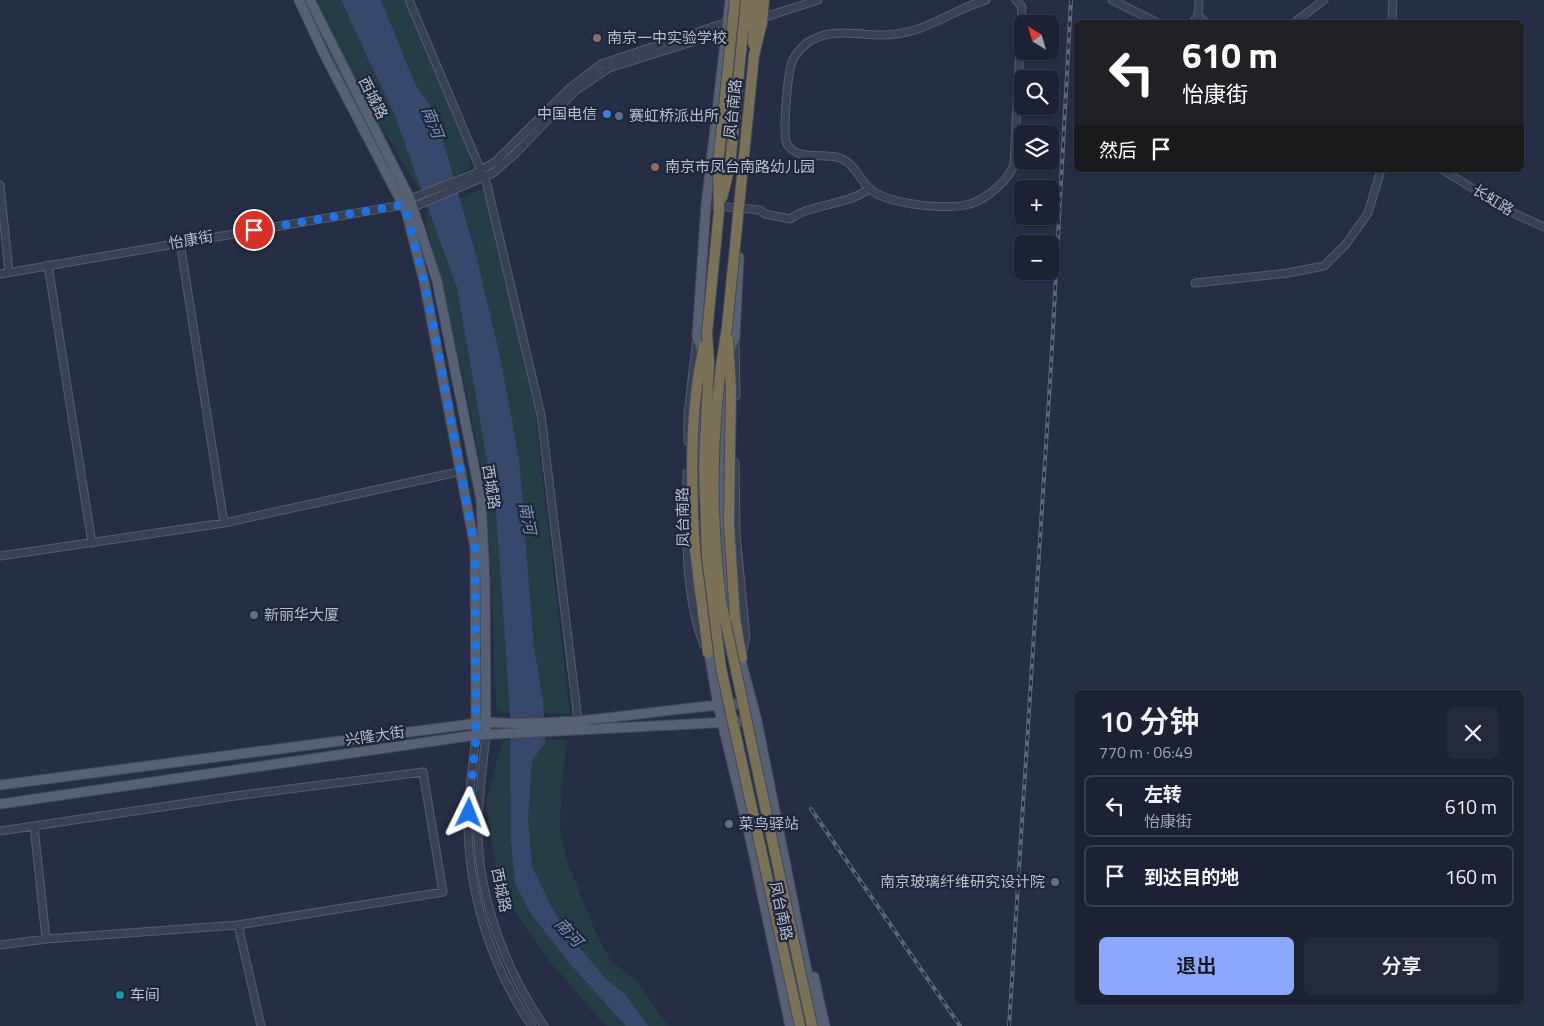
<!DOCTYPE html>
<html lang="zh">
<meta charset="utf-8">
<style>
body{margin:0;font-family:"Titillium Web","Noto Sans SC",sans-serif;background:#252a3b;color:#f1f3f6;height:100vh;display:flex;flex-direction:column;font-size:19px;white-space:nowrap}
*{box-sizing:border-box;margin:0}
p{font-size:16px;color:#a0a4ac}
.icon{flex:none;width:28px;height:28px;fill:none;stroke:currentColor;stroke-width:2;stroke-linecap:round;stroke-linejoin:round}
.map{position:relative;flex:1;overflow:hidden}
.details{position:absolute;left:1074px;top:690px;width:450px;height:315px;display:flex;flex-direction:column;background:#1c2233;border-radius:8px;box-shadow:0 1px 4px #0004,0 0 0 1px #3a3f4e}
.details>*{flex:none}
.hud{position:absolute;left:1074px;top:20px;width:450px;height:152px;border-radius:8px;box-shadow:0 1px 4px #0004,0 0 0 1px #3a3f4e;background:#202124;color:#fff;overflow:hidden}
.needle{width:32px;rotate:322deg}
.tools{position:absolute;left:1014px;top:15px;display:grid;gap:10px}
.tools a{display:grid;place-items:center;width:45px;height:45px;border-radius:8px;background:#1c2233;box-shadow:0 1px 4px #0004,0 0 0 1px #3a3f4e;font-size:25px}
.pin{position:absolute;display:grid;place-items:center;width:42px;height:42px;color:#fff;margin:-21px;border:2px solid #fff;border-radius:50%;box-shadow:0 1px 5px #0007}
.me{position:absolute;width:55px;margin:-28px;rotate:2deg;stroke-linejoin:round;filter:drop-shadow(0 0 4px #0008)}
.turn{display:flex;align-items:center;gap:18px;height:105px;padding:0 25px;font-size:22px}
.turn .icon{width:65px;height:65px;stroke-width:2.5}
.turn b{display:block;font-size:35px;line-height:42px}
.then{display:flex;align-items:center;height:48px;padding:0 25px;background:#0003;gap:10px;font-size:19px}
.round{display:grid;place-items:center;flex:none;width:52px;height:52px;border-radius:8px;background:#252a3b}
.overview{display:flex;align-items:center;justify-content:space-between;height:85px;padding:0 25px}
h1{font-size:30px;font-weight:600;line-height:38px}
.action{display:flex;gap:10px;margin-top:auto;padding:10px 25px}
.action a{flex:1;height:58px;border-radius:8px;background:#8ca7fe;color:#111;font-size:20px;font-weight:600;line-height:58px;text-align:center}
.action a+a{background:#252a3b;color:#f1f3f6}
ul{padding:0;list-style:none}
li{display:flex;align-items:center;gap:15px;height:62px;margin:0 10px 8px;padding:0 15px;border:2px solid #3a3f4e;border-radius:8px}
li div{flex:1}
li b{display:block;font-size:19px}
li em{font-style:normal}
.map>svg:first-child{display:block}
.green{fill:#273d45}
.water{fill:#38476c}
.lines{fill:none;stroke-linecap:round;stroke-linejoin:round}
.minor-casing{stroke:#555c6e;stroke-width:9}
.major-casing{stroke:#444a5d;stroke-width:11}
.highway-casing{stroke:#42495b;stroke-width:12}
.minor{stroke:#3a4154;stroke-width:7}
.major{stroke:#586073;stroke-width:9}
.highway{stroke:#7a7157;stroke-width:10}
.rail-casing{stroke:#5c647b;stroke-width:4}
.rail{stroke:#1e2639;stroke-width:2;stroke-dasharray:5.5;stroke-linecap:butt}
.highway-bridge-casing{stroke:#42495b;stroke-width:12;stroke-linecap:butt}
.highway-bridge{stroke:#7a7157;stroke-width:10}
.route{stroke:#1a73e8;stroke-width:9;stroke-dasharray:0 16.2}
.education-dot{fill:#8d6e63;stroke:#1e2639;stroke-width:2}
.shop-dot{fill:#3f7fe0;stroke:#1e2639;stroke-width:2}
.service-dot{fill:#5c6f8a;stroke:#1e2639;stroke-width:2}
.culture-dot{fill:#0f9aa8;stroke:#1e2639;stroke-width:2}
.labels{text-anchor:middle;stroke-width:4.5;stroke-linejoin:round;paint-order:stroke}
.poi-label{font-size:15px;fill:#b7bdcd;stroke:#1e2639;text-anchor:start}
.street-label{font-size:15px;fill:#b7bdcd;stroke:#1e2639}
.water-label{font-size:16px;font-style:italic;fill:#7d8eb6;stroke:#1e2639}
</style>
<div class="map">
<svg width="1544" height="1026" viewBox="0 0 1544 1026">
<rect width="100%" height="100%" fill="#252e44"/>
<path class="green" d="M 318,0 L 405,0 L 470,155 L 469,169 L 422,191 L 417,186 L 385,133 L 329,74 Z
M 484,188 L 535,412 L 570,714 L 504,713 L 497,710 L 496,702 C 492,629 493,555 483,482 C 470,395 447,309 426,223 L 427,213 Z
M 503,740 L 567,740 L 561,790 L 560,831 L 568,864 L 595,931 L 610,960 L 637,981 L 668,1026 L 606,1026 L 550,962 L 489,876 L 496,868 L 486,802 Z"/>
<path class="water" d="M 341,0 L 381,0 L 415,84 L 435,113 L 477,259 L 502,366 L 519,459 L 534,649 L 543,700 L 545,743 L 532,760 L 528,818 L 532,866 L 552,908 L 572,939 L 606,979 L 625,994 L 648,1026 L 626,1026 L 570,964 L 531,914 L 515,884 L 511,841 L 510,712 L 496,511 L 457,288 L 395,116 Z"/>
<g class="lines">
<defs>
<path id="minor" d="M 409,0 L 487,185 L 541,415 L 578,720
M 986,0 C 946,12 926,35 880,35 C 857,35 833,28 812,40 C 805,43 795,54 792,62 C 788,72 782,135 787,144 C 798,162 823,152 840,158 C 857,164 861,186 877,194 C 900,205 946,210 970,204 C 987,199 1009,180 1014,164 L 1022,7 L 1016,0
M 1112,0 L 1156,22
M 1198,16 L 1205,22
M 759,19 L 818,0
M 1193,22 L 1198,16 L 1199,0
M 1295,22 L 1324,0
M 1392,22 L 1393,0
M 1443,170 L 1511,212 L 1544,227
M 0,185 L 9,272
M 706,205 L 760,210 L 765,214 L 790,219 C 813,203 845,206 869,189
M 409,209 L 493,173 L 516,153 L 575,91 L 609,68 L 727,31
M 180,242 L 224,523
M 48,265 L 92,543
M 0,274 L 403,205 L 410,199 L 474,174 L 495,162 L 570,88 L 601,64 L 728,22 L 748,20
M 1195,283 L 1288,273 L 1324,266 L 1346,244 L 1368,213 L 1381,170
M 735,339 L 736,396
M 688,442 L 688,414 L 697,338
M 735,462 L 736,534 L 746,637 L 743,650
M 687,473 C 687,529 683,592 704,645
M 0,556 L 224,523 L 462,471
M 476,735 C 473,765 468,795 468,826 C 469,895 492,969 532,1026
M 486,735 C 483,764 479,793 478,822 C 476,892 505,970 544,1026
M 34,826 L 46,939
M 0,831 L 235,796 L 423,772 L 443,892 L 238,925 L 46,939 L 0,945
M 238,925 L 261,1026"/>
<path id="major" d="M 299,0 L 323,52 L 406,211 L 424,281 L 475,548 L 476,735
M 310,0 L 410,199 L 437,281 L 481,500 L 485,580 L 486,735
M 729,352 L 735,337 L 739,257
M 703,355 L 697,336 L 706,205 L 730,0
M 725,367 L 721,464 L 721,516 L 730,601
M 697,497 L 703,373
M 708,647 L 718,705 L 751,842 L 790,1026
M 739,653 L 757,721 L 818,1026
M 0,785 L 487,722 C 575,729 662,707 749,703
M 0,804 L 476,735 L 751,721
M 814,977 L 825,1026"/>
<path id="highway" d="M 695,551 L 708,653
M 735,618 L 742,658"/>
</defs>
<use href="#minor" class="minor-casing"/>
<use href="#major" class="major-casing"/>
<use href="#highway" class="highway-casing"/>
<use href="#minor" class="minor"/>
<use href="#major" class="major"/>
<use href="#highway" class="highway"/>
<defs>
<path id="rail" d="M 811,809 L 960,1026
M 1009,1026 L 1051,366 L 1071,0"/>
</defs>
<use href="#rail" class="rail-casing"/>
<use href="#rail" class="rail"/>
<defs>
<path id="highway-bridge" d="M 735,0 L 718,164 L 719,211 L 707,333 L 709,362 L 704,466 L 707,557 L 721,668 L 800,1026
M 764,0 L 762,23 L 754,55 L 727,327 C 711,417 710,511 721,601 L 812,1026
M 753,44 L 754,0
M 722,198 L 730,166 L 746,0
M 728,340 L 731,388 L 729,524 L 735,618
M 695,551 C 691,484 689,412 704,346"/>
</defs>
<use href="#highway-bridge" class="highway-bridge-casing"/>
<use href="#highway-bridge" class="highway-bridge"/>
</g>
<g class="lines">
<path class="route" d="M 254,230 L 403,205 L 406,211 L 424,281 L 434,328 L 475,548 L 476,735 L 469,813"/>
</g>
<g class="education-dot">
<circle cx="597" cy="38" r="5"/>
<circle cx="655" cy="167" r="5"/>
</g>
<circle class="shop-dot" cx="607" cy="114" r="5"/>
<g class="service-dot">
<circle cx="619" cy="116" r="5"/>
<circle cx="254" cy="615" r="5"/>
<circle cx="729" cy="824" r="5"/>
<circle cx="1055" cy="882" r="5"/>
</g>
<circle class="culture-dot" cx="120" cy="995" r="5"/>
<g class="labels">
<g class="poi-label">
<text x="607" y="43">南京一中实验学校</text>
<text x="597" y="119" text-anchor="end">中国电信</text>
<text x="629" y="121">赛虹桥派出所</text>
<text x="665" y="172">南京市凤台南路幼儿园</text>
<text x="264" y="620">新丽华大厦</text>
<text x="739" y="829">菜鸟驿站</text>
<text x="1045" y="887" text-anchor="end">南京玻璃纤维研究设计院</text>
<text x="130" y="1000">车间</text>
</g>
<g class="street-label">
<text transform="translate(373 98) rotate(63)" y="5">西城路</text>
<text transform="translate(733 109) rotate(-84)" y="5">凤台南路</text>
<text transform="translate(1493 200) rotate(31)" y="5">长虹路</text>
<text transform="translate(191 240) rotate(-10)" y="5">怡康街</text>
<text transform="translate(491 487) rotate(81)" y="5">西城路</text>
<text transform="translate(683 517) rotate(-91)" y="5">凤台南路</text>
<text transform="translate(375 736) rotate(-8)" y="5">兴隆大街</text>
<text transform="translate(501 890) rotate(78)" y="5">西城路</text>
<text transform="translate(781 911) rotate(78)" y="5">凤台南路</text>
</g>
<g class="water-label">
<text transform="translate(433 122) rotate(69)" y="6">南河</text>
<text transform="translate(528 518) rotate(79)" y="6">南河</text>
<text transform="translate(569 932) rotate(47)" y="6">南河</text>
</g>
</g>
</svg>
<div class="tools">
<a><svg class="needle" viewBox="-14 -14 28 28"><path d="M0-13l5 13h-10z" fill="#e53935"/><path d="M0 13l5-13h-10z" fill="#a0a4ac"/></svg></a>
<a><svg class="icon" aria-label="search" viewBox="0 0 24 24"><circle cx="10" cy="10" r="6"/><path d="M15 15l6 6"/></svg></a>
<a><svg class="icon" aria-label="layers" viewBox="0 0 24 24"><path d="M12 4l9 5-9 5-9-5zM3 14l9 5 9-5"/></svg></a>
<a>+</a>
<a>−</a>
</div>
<div class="pin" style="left:254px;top:230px;background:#d93025"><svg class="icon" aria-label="arrive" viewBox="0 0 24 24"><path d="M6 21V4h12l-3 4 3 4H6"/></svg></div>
<svg class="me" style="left:469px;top:813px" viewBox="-20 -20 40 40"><path d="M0-17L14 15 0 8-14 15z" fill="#1a73e8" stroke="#fff" stroke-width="4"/></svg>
<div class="hud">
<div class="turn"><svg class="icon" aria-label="left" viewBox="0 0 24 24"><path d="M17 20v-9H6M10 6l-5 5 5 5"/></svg><div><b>610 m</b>怡康街</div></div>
<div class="then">然后<svg class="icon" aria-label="arrive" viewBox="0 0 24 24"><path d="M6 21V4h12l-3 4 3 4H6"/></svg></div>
</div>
<section class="details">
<div class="overview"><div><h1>10 分钟</h1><p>770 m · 06:49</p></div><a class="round"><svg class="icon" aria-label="close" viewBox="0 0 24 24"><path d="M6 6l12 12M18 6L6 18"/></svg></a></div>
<ul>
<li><svg class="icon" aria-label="left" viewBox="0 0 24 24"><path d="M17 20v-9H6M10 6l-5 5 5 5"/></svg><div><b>左转</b><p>怡康街</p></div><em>610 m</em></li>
<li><svg class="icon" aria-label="arrive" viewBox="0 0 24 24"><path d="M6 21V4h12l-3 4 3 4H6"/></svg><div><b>到达目的地</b></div><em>160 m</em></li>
</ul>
<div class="action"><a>退出</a><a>分享</a></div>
</section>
</div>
